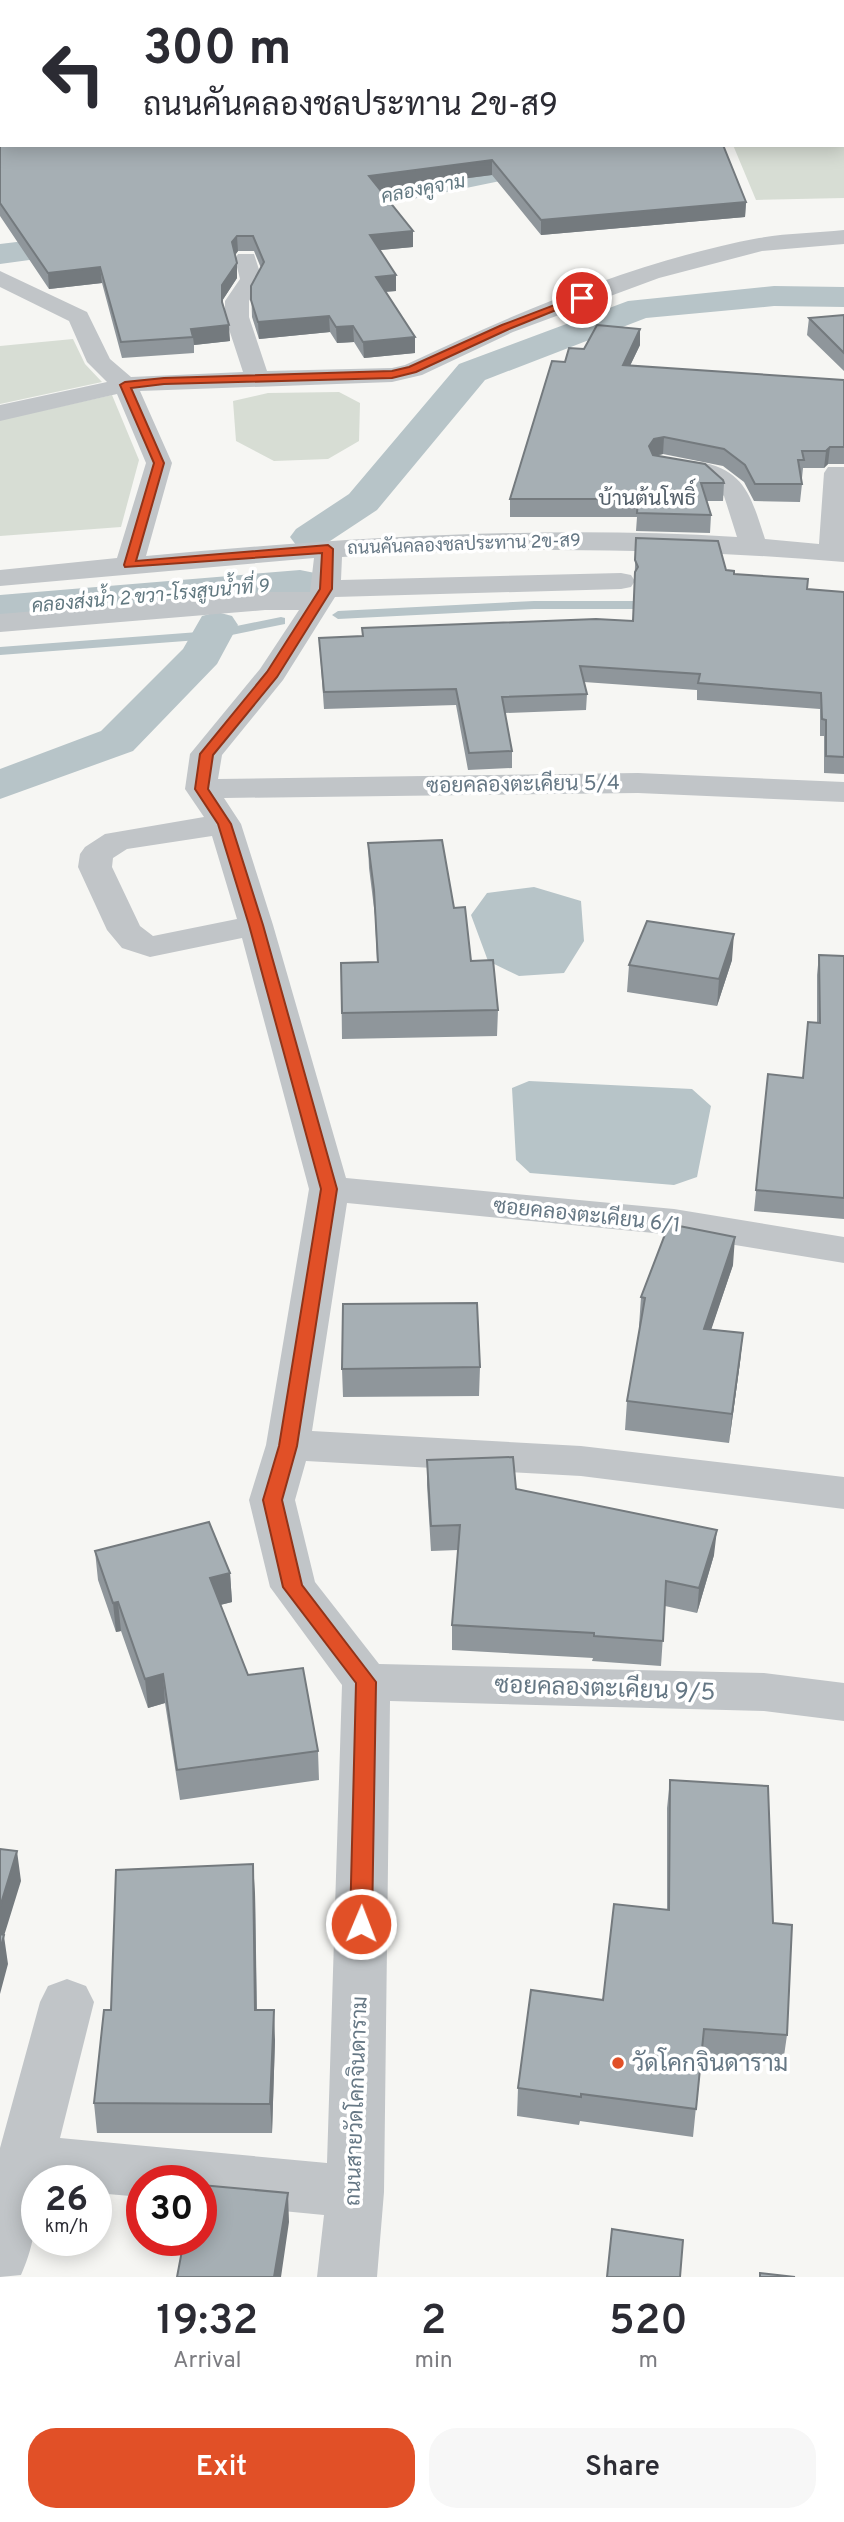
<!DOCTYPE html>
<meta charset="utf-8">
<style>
body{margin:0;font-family:Overpass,Sarabun,sans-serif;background:#f7f7f7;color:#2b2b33;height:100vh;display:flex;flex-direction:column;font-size:26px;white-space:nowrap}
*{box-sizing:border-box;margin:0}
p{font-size:23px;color:#7c7c81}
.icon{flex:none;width:38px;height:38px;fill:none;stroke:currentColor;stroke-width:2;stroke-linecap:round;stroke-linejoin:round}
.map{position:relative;height:2277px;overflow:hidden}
.details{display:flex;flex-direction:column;background:#fff;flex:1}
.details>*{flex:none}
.banner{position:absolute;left:0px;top:0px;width:845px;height:147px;box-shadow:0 4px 18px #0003;background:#fff;color:#2b2b33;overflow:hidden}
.speed{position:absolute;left:21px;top:2165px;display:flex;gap:14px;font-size:35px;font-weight:700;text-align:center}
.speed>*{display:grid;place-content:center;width:91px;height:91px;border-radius:50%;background:#fff;box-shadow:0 4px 18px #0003;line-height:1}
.speed small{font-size:18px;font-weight:400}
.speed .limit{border:10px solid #d22;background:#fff;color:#111}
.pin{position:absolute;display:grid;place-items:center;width:60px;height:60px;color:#fff;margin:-30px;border:4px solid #fff;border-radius:50%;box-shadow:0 2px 7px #0007}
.me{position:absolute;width:77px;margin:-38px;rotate:1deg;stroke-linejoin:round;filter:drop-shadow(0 0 5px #0008)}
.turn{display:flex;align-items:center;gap:24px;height:147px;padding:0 28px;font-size:32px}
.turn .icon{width:91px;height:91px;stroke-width:2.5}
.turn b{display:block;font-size:49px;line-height:60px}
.eta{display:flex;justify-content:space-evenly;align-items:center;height:119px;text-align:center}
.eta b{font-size:42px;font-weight:600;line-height:49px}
.button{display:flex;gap:14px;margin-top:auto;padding:14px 28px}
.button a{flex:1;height:80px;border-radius:28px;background:#e15027;color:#fff;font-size:28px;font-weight:600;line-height:80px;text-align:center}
.button a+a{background:#f7f7f7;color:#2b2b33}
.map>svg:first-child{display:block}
.green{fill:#d7ddd4}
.water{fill:#b7c4c8}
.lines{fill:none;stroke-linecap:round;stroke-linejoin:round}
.stream{fill:#b7c4c8;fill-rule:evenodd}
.canal{fill:#b7c4c8;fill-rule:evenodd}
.minor{fill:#c1c5c8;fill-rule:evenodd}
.wall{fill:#8f969b}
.shaded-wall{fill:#747a7e}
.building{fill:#a6afb4;stroke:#747a7e;stroke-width:2}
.route{fill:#e15027;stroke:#923419;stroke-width:2}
.poi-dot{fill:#e15027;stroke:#fff;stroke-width:2.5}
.labels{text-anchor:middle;stroke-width:7;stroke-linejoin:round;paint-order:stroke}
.far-street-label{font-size:18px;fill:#657784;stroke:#fff}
.far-water-label{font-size:19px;font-style:italic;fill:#617880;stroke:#fff}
.far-quarter-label{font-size:21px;fill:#535f69;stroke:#fff}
.street-label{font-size:21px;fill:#657784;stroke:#fff}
.near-street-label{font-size:24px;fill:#657784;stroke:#fff}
.near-poi-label{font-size:24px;fill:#657784;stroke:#fff;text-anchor:start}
</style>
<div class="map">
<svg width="844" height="2277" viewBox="0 0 844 2277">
<rect width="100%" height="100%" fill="#f6f6f3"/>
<path class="green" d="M 844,121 L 844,198 L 756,200 L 733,145 L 844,145 Z
M 73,339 L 85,364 L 102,382 L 0,404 L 0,346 Z
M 339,392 L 360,403 L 359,441 L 328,459 L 274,461 L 236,441 L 233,401 L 268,393 Z
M 112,395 L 139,460 L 121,527 L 0,536 L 0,420 Z"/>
<path class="water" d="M 534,887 L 581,901 L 584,941 L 564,973 L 519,976 L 488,961 L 471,915 L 487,893 Z
M 529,1081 L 692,1089 L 711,1106 L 697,1177 L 674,1185 L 530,1173 L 516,1160 L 512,1088 Z"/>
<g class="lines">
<path class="stream" d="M 534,601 L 655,601 L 661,605 L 655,609 L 534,609 L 338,619 L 332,615 L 338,611 Z
M 281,617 L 285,618 L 285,624 L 212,639 L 0,655 L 0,647 L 212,631 Z"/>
<path class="canal" d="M 614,145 L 694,145 L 689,151 L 679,154 L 530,175 L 310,220 L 299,218 L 294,211 L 299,204 L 310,202 L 530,157 Z
M 99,232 L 110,235 L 115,242 L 110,249 L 0,264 L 0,244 Z
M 774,286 L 844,287 L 844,307 L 774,306 L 646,318 L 485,380 L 377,510 L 324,545 L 310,549 L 296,545 L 290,537 L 296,529 L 349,494 L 459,364 L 628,301 Z
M 300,570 L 315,573 L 321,582 L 315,591 L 300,594 L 0,621 L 0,595 Z
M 217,612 L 232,616 L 238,625 L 217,664 L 133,751 L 0,799 L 0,769 L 101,731 L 183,649 L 202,616 Z"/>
<path class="minor" d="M 100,0 L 119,0 L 98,2 Z
M 566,0 L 586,0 L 564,2 Z
M 636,0 L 668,0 L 670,2 L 637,2 Z
M 2,73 L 2,85 L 0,86 L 0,74 Z
M 844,230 L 844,244 L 762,251 L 659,278 L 513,332 L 422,375 L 392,382 L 140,391 L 172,463 L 146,556 C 342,538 539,525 737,537 L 724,496 L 705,479 L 667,473 L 663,467 L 667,461 C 678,459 688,461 699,462 C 746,469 752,500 765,539 L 819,544 L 824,473 L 828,467 L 844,467 L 844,562 C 676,548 510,546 342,557 L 341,580 L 621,573 L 631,575 L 635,581 L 631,587 L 621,589 L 335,597 L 283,680 L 222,755 L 218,779 L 638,773 L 844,782 L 844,802 L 638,793 L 224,798 L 241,824 L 273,925 L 346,1178 L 674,1209 L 844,1237 L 844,1263 L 674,1235 L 347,1203 L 312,1431 L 581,1446 L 844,1477 L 844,1509 L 581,1476 L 306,1461 L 295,1500 L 315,1582 L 379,1664 L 764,1673 L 844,1683 L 844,1721 L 764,1711 L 390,1701 L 384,2192 L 377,2277 L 317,2277 L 324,2215 L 201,2203 L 201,2180 L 142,2180 L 142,2197 L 96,2193 L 96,2180 L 37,2180 C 37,2217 36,2241 21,2275 L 0,2277 L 0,2148 L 40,2002 L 48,1986 L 67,1979 L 86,1986 L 94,2002 L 60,2138 L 327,2163 L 342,1685 L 270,1587 L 249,1500 L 266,1445 L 309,1189 L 242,938 L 150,957 L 122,948 L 107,930 L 78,867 L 80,854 L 85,847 L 105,834 L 204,817 L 185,789 L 190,754 L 260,669 L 299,610 L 265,610 L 0,632 L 0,614 L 265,592 L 310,592 L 314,558 L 0,586 L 0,570 L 117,558 L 146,463 L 117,394 L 0,421 L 0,405 L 107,382 L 87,362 L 69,321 L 0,287 L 0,271 L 87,312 L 110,359 L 131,377 L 243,372 L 225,317 L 225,301 L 240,279 L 235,259 L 238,254 L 254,254 L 262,279 L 249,301 L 249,317 L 267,371 L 392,368 L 405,365 C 518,312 636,261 759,238 C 787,233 816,233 844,230 ZM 212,836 L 237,919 L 153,936 L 140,926 L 112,867 L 113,858 L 127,849 Z"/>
</g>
<path class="wall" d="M 683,0 L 844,0 L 844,112 L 844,2 L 697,2 Z
M 2,111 L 2,145 L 723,145 L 746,202 L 745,217 L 541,235 L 492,175 L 380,189 L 413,247 L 380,250 L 396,275 L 396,291 L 386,292 L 415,337 L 415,353 L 364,358 L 354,342 L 337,343 L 330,332 L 259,339 L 252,317 L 251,286 L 261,268 L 254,251 L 238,251 L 235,255 L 237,263 L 237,278 L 222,301 L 230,341 L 194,345 L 194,353 L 122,358 L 102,283 L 49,289 L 0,216 L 0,122 Z
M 844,315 L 844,371 L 807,335 L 809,318 Z
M 640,329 L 640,345 L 630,366 L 844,380 L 844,464 L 828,464 L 824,468 L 803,468 L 802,478 L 800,478 L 802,484 L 800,502 L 754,501 L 744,482 L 723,466 L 663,454 L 657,456 L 724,483 L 723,501 L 707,501 L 711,515 L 710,533 L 636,531 L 637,517 L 510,517 L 510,499 L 565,362 L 584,349 Z
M 636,538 L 734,574 L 807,589 L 844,592 L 844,774 L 824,773 L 824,736 L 820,736 L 820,709 L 697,700 L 697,690 L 584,682 L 587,694 L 586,710 L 505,713 L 512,751 L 512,768 L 468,770 L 456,705 L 324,709 L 319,638 L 362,636 L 362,628 L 633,621 Z
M 368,843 L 454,908 L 471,961 L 498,1010 L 497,1036 L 342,1039 L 341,963 L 377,962 L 375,916 L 369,868 Z
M 819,955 L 844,956 L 844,1219 L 754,1211 L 768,1074 L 803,1078 L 817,1022 L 817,975 Z
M 732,960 L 717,1006 L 627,992 L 629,965 Z
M 733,1265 L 711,1329 L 743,1333 L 740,1362 L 729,1443 L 625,1430 L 627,1401 L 640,1326 L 639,1326 L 641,1297 Z
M 480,1367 L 479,1396 L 343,1397 L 342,1369 Z
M 427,1460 L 714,1555 L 697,1613 L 665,1606 L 661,1666 L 592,1661 L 593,1658 L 452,1650 L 452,1625 L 458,1550 L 431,1551 L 427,1485 Z
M 95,1551 L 230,1573 L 232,1602 L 220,1605 L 248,1675 L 318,1751 L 319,1780 L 180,1800 L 165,1703 L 148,1708 L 121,1631 L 116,1632 L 98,1580 Z
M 670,1780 L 773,1923 L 787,2035 L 783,2063 L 701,2057 L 693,2137 L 580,2121 L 579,2125 L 517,2116 L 518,2088 L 603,2000 L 667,1910 L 667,1808 Z
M 255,1893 L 257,2010 L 275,2040 L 272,2133 L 97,2133 L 94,2103 L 111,2010 Z"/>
<path class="shaded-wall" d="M 492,160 L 492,175 L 369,191 L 369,176 Z
M 746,202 L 745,217 L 541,235 L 541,220 Z
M 413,231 L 413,247 L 370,251 L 370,235 Z
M 237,236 L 238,251 L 233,258 L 232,242 Z
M 237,263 L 237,278 L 222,301 L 223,318 L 222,285 Z
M 100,267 L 102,283 L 49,289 L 48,273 Z
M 396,275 L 396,291 L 377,292 L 376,277 Z
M 329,316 L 330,332 L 259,339 L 258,322 Z
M 229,325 L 230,341 L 194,345 L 193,337 L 191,329 Z
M 353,326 L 354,342 L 337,343 L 336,327 Z
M 640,329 L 640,345 L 622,382 L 623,365 Z
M 415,337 L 415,353 L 364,358 L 363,342 Z
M 664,437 L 663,454 L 653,456 L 649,446 L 654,439 Z
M 830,447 L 828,464 L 824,468 L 826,451 Z
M 734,934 L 732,960 L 717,1006 L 719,979 Z
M 735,1237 L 733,1265 L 702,1357 L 704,1329 Z
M 743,1333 L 740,1362 L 729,1443 L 732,1414 Z
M 717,1530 L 714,1555 L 697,1613 L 699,1588 Z
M 230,1573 L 232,1602 L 212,1607 L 210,1578 Z
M 118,1602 L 121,1631 L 116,1632 L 113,1603 Z
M 163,1674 L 165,1703 L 148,1708 L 145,1679 Z
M 17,1851 L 21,1881 L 4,1936 L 8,1964 L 0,1994 L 0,1907 Z
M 253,1864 L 255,1893 L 257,2040 L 255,2010 Z
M 274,2010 L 275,2040 L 272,2133 L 270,2104 Z
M 288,2193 L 289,2222 L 281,2277 L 274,2277 Z"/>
<path class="building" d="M 117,0 L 471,0 L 470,2 L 115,2 Z
M 785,0 L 844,0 L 844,98 L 844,2 L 799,2 Z
M 0,111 L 2,111 L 2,126 L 0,122 Z
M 2,134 L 2,145 L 723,145 L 746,202 L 541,220 L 492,160 L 369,176 L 413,231 L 370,235 L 396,275 L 376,277 L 415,337 L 363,342 L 353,326 L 336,327 L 329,316 L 258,322 L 251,300 L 251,286 L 264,262 L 253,236 L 237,236 L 232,242 L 237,263 L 222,285 L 222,302 L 229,325 L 191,329 L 193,337 L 121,342 L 100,267 L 48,273 L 0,203 L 0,135 Z
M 844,315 L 844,353 L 809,318 Z
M 597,325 L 640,329 L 623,365 L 844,380 L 844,447 L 830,447 L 826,451 L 802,451 L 804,460 L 798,460 L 802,484 L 755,484 L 745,465 L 724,449 L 664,437 L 654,439 L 649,446 L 653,455 L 705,464 L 723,480 L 724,483 L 701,483 L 711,515 L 637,513 L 638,499 L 510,499 L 552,361 L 565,362 L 569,348 L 584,349 Z
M 636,538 L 718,541 L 726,570 L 734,571 L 734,574 L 808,579 L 807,589 L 844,592 L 844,757 L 826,756 L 826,720 L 822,719 L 821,693 L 698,683 L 700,674 L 580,666 L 587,694 L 502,697 L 512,751 L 469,753 L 456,689 L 324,692 L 319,638 L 363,636 L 362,628 L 596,619 L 633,621 L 635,572 L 638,567 L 635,560 Z
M 442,840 L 454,908 L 465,907 L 471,961 L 493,960 L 498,1010 L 342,1013 L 341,963 L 378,962 L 374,890 L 368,843 Z
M 647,921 L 734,934 L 719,979 L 629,965 Z
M 819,955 L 844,956 L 844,1198 L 756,1190 L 768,1074 L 803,1078 L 808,1022 L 820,1023 Z
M 669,1224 L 735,1237 L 704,1329 L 743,1333 L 732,1414 L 627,1401 L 645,1298 L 641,1297 Z
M 477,1303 L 480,1367 L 342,1369 L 343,1304 Z
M 513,1457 L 516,1489 L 717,1530 L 699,1588 L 666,1581 L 663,1641 L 594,1636 L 594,1633 L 452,1625 L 460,1525 L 431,1526 L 427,1460 Z
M 209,1522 L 230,1573 L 210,1578 L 248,1675 L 303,1668 L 318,1751 L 177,1770 L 163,1674 L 145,1679 L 118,1602 L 113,1603 L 95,1551 Z
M 670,1780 L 768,1786 L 773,1923 L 792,1925 L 787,2035 L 704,2029 L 696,2109 L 581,2094 L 581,2097 L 518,2088 L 531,1990 L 603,2000 L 614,1904 L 669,1910 Z
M 0,1849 L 17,1851 L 0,1907 Z
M 253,1864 L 255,2010 L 274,2010 L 270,2104 L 94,2103 L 104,2010 L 111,2010 L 116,1870 Z
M 0,1934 L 4,1935 L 0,1950 Z
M 201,2185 L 288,2193 L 274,2277 L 177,2277 L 184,2240 L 201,2240 Z
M 612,2229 L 683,2240 L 680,2277 L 607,2277 Z
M 760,2273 L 795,2277 L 760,2277 Z"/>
<path class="route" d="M 578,296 L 586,298 L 509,329 L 416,372 L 392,378 L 164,384 L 131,388 L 164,463 L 136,561 L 328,545 L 333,549 L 332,589 L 277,677 L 213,755 L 208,789 L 231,824 L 263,925 L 337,1189 L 297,1446 L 282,1500 L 302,1585 L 376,1682 L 372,1924 L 369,1931 L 361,1933 L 353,1931 L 350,1924 L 356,1683 L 283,1587 L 263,1500 L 279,1446 L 321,1189 L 249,925 L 218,824 L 195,789 L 200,754 L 267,672 L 320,589 L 322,553 L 125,567 L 124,565 L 154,463 L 120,385 L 125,382 L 164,378 L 392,371 L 409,367 L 502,325 Z"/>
<circle class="poi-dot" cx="618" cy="2063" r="7"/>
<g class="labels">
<g class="far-street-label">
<text transform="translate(464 544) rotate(-2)" y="6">ถนนคันคลองชลประทาน 2ข-ส9</text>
</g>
<g class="far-water-label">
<text transform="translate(423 188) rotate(-11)" y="7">คลองคูจาม</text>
<text transform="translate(150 595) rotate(-5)" y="7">คลองส่งน้ำ 2 ขวา-โรงสูบน้ำที่ 9</text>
</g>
<g class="far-quarter-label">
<text x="647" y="505">บ้านต้นโพธิ์</text>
</g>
<g class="street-label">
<text transform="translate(523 784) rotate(-1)" y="7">ซอยคลองตะเคียน 5/4</text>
<text transform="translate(587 1215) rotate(6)" y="7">ซอยคลองตะเคียน 6/1</text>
<text transform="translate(356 2101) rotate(-88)" y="7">ถนนสายวัดโคกจินดาราม</text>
</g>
<g class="near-street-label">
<text transform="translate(605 1688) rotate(2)" y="8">ซอยคลองตะเคียน 9/5</text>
</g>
<g class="near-poi-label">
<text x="632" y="2071">วัดโคกจินดาราม</text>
</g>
</g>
</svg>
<div class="speed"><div>26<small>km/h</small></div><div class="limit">30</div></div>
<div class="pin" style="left:582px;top:298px;background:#d93025"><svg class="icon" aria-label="arrive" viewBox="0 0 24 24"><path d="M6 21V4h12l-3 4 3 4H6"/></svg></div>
<svg class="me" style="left:361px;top:1924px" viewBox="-20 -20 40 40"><circle r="17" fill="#e15027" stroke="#fff" stroke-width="3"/><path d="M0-11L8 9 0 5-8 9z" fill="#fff"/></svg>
<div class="banner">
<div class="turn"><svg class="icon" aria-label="left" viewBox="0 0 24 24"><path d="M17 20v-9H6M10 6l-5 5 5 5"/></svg><div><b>300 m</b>ถนนคันคลองชลประทาน 2ข-ส9</div></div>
</div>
</div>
<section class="details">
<div class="eta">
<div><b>19:32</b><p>Arrival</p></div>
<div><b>2</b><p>min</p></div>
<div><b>520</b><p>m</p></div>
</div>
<div class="button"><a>Exit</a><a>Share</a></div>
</section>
